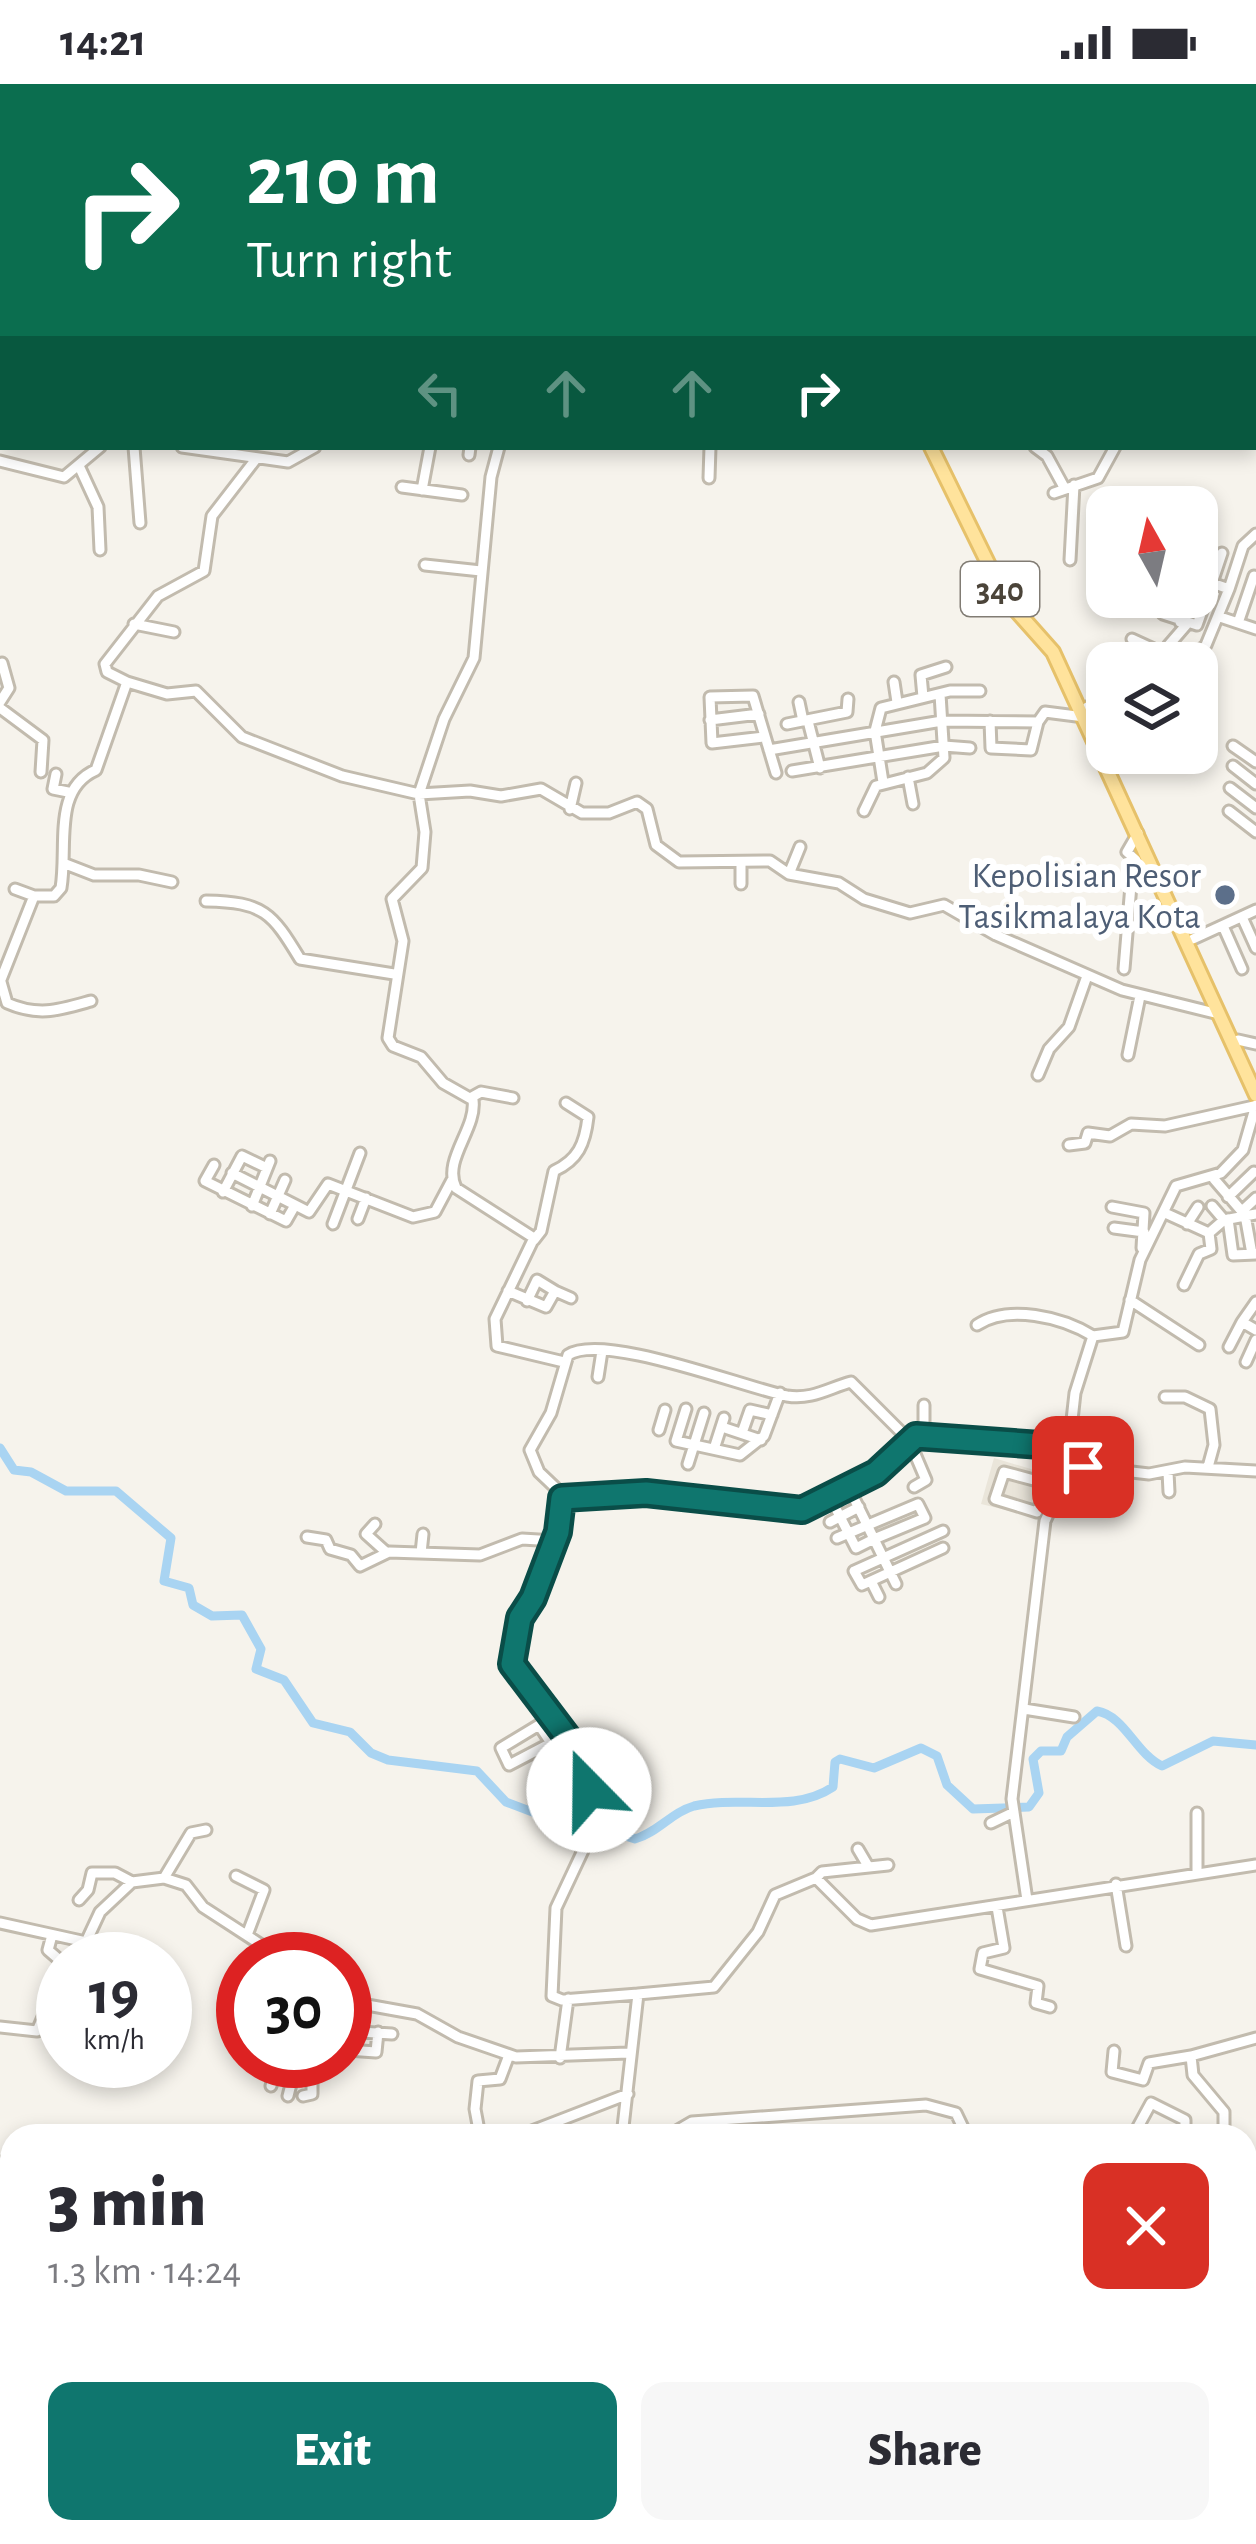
<!DOCTYPE html>
<meta charset="utf-8">
<style>
body{margin:0;font-family:"Alegreya Sans",sans-serif;background:#f7f7f7;color:#2b2b33;height:100vh;display:flex;flex-direction:column;font-size:45px;white-space:nowrap}
*{box-sizing:border-box;margin:0}
p{font-size:39px;color:#7c7c81}
.icon{flex:none;width:66px;height:66px;fill:none;stroke:currentColor;stroke-width:2;stroke-linecap:round;stroke-linejoin:round}
.map{position:relative;flex:1;overflow:hidden}
.drawer{position:absolute;left:0px;top:2040px;width:1257px;height:420px;display:flex;flex-direction:column;background:#fff;border-radius:36px 36px 0 0;box-shadow:0 6px 18px #0003}
.drawer>*{flex:none}
.banner{position:absolute;left:0px;top:0px;width:1257px;height:366px;box-shadow:0 6px 18px #0003;background:#0b6e4f;color:#fff;overflow:hidden}
.needle{width:78px;rotate:352deg}
.buttons{position:absolute;left:1086px;top:402px;display:grid;gap:24px}
.buttons a{display:grid;place-items:center;width:132px;height:132px;border-radius:24px;background:#fff;box-shadow:0 6px 18px #0003;font-size:60px}
.speed{position:absolute;left:36px;top:1848px;display:flex;gap:24px;font-size:60px;font-weight:700;text-align:center}
.speed>*{display:grid;place-content:center;width:156px;height:156px;border-radius:50%;background:#fff;box-shadow:0 6px 18px #0003;line-height:1}
.speed small{font-size:30px;font-weight:400}
.speed .limit{border:18px solid #d22;background:#fff;color:#111}
.pin{position:absolute;display:grid;place-items:center;width:102px;height:102px;color:#fff;margin:-51px;border-radius:24px;box-shadow:0 6px 18px #0006}
.me{position:absolute;width:132px;margin:-66px;rotate:338deg;stroke-linejoin:round;filter:drop-shadow(0 0 9px #0008)}
.turn{display:flex;align-items:center;gap:42px;height:252px;padding:0 48px;font-size:54px}
.turn .icon{width:156px;height:156px;stroke-width:2.5}
.turn b{display:block;font-size:84px;line-height:102px}
.lanes{display:flex;align-items:center;height:114px;padding:0 48px;background:#0003;justify-content:center;gap:60px;direction:ltr}
.lanes .off{opacity:.35}
.round{display:grid;place-items:center;flex:none;width:126px;height:126px;border-radius:24px;background:#f7f7f7}
.headline{display:flex;align-items:center;justify-content:space-between;height:204px;padding:0 48px}
h1{font-size:72px;font-weight:800;line-height:90px}
.cta{display:flex;gap:24px;margin-top:auto;padding:24px 48px}
.cta a{flex:1;height:138px;border-radius:24px;background:#0f766e;color:#fff;font-size:48px;font-weight:800;line-height:138px;text-align:center}
.cta a+a{background:#f7f7f7;color:#2b2b33}
.status{display:flex;justify-content:space-between;align-items:center;height:84px;padding:0 60px;background:#fff;direction:ltr}
.status svg{height:33px;fill:currentColor}
.map>svg:first-child{display:block}
.residential{fill:#eae5da}
.lines{fill:none;stroke-linecap:round;stroke-linejoin:round}
.river{stroke:#a9d4f2;stroke-width:9}
.minor-casing{stroke:#c2bbae;stroke-width:15}
.major-casing{stroke:#e6c16a;stroke-width:18}
.minor{stroke:#fff;stroke-width:9}
.major{stroke:#ffe39c;stroke-width:12}
.route-casing{stroke:#0a4d48;stroke-width:30}
.route{stroke:#0f766e;stroke-width:21}
.service-dot{fill:#5c6f8a;stroke:#fff;stroke-width:4.5}
.labels{text-anchor:middle;stroke-width:12;stroke-linejoin:round;paint-order:stroke}
.shield{fill:#fff;stroke:#817c74;stroke-width:3}
.shield-label{font-size:33px;font-weight:bold;fill:#4b4439}
.service-label{font-size:36px;fill:#4e5e75;stroke:#fff;text-anchor:end}
</style>
<div class="status"><b>14:21</b><svg viewBox="0 0 49 12"><path d="M0 12V9h3v3zM5 12V6h3v6zM10 12V3h3v9zM15 12V0h3v12zM26 1h20v11H26zM47 4h2v5h-2z"/></svg></div>
<div class="map">
<svg width="1256" height="2460" viewBox="0 0 1256 2460">
<rect width="100%" height="100%" fill="#f6f3ec"/>
<path class="residential" d="M 994,1374 L 1064,1395 L 1051,1437 L 981,1420 Z"/>
<g class="lines">
<path class="river" d="M 372,0 L 373,3
M 459,0 L 460,3
M 568,0 L 573,3
M 409,3 L 411,0
M 523,3 L 544,0
M 1254,213 L 1256,214
M 0,1364 L 14,1386 L 31,1388 L 66,1407 L 116,1407 L 171,1454 L 164,1497 L 189,1504 L 193,1521 L 212,1532 L 242,1531 L 261,1565 L 256,1585 L 284,1596 L 313,1639 L 350,1648 L 371,1669 L 388,1676 L 477,1687 L 506,1718 L 572,1743 L 601,1744 L 635,1755 C 657,1749 672,1728 694,1722 C 740,1711 793,1730 833,1703 L 835,1678 L 840,1675 L 874,1684 L 921,1664 L 937,1672 L 947,1701 L 973,1725 L 1029,1723 L 1039,1709 L 1033,1675 L 1041,1667 L 1061,1667 L 1067,1653 L 1097,1627 C 1125,1632 1136,1670 1162,1682 L 1213,1657 L 1256,1661"/>
<defs>
<path id="minor" d="M 168,0 L 172,3
M 1204,0 L 1209,2
M 1254,58 L 1256,59
M 0,105 L 3,104
M 1254,129 L 1256,129
M 1254,224 L 1256,224
M 1254,243 L 1256,244
M 1254,254 L 1256,251
M 1254,345 L 1256,345
M 134,363 L 140,439
M 182,363 L 288,378 L 315,363
M 499,363 L 491,393 L 474,574 L 444,635 L 419,710 L 425,748 L 422,784 L 392,815 L 403,857 L 388,954 L 393,962 L 421,973 L 443,999 L 473,1016 C 477,1045 442,1076 456,1104 L 534,1154 L 495,1235 L 497,1262 L 564,1278
M 1035,363 L 1047,372 L 1065,405
M 469,371 L 470,363
M 0,377 L 64,393 L 100,363
M 80,384 L 98,423 L 100,466
M 709,394 L 710,363
M 402,403 L 462,411
M 422,406 L 430,363
M 1054,409 L 1098,394 L 1115,363
M 1070,476 L 1074,401
M 425,481 L 481,487
M 1197,490 L 1206,461
M 1197,494 L 1212,499 L 1222,469
M 1112,513 L 1146,525
M 1170,513 L 1163,530 L 1197,541 L 1212,499 L 1229,505 L 1243,462 L 1256,450
M 1220,533 L 1256,545
M 1180,538 L 1189,513
M 1238,539 L 1254,492
M 134,540 L 174,548
M 1132,555 L 1156,566 L 1151,579
M 1168,562 L 1187,540
M 1118,571 L 1135,579
M 1189,577 L 1206,561 L 1229,505
M 127,598 L 167,610 L 196,607 L 242,653 L 342,692 L 419,710 L 470,707 L 501,712 L 541,705 L 582,729 L 609,729 L 637,718 L 647,725 L 656,761 L 679,778 L 770,777 L 789,790 L 839,799 L 864,815 L 910,829 L 944,821 L 996,851 L 1122,906 L 1219,930
M 894,598 L 897,618
M 923,613 L 921,591 L 946,583
M 0,618 L 9,604 L 2,579
M 799,618 L 803,637
M 1087,623 L 1107,614
M 0,624 L 43,656 L 41,688
M 710,636 L 759,630
M 808,637 L 820,684
M 990,637 L 991,664 L 1031,666 L 1038,638
M 787,640 L 847,628 L 848,615
M 764,653 L 712,659 L 710,613 L 753,612 L 776,689
M 1233,662 L 1256,678
M 769,666 L 942,637 L 1038,638 L 1045,628 L 1092,634
M 1233,682 L 1256,700
M 792,687 L 944,662 L 970,664
M 56,690 L 53,705 L 68,708
M 908,693 L 913,720
M 883,698 L 875,647 L 881,624 L 950,607 L 980,607
M 1230,704 L 1256,724
M 570,725 L 576,699
M 864,727 L 876,702 L 927,689 L 944,674 L 940,610
M 1229,727 L 1256,748
M 1136,776 L 1127,768 L 1138,749
M 63,779 L 94,791 L 139,791 L 172,798
M 789,790 L 800,763
M 741,800 L 741,778
M 15,805 L 34,812
M 206,817 C 264,818 272,829 300,875 L 394,890
M 1242,833 L 1256,864
M 1223,842 L 1242,885
M 1193,855 L 1256,826
M 1124,885 L 1133,777
M 0,898 L 34,812 L 54,812 L 61,804 C 68,763 52,705 96,686 L 127,598 L 107,588 L 105,580 L 158,512 L 204,487 L 212,432 L 256,375
M 1,898 L 7,919 C 39,933 59,926 91,917
M 1238,956 L 1256,960
M 1128,971 L 1140,912
M 1038,991 L 1049,965 L 1069,943 L 1087,892
M 472,1013 L 481,1008 L 513,1014
M 1069,1061 L 1085,1059 L 1088,1049 L 1110,1052 L 1131,1040 L 1165,1042 L 1254,1022
M 214,1081 L 205,1097 L 286,1137 L 294,1123
M 232,1089 L 309,1128 L 328,1100 L 413,1133 L 435,1128 L 452,1096
M 1214,1095 L 1245,1131 L 1252,1170
M 223,1108 L 242,1072 L 267,1084
M 1228,1113 L 1254,1088
M 252,1122 L 270,1077
M 1212,1122 L 1224,1136
M 1112,1123 L 1144,1129 L 1142,1164
M 1242,1127 L 1256,1114
M 1165,1129 L 1209,1149 L 1224,1136 L 1256,1130
M 270,1130 L 285,1096
M 358,1135 L 366,1114
M 1228,1135 L 1233,1171 L 1256,1170
M 333,1140 L 360,1069
M 1187,1140 L 1198,1123
M 1114,1144 L 1144,1148
M 534,1156 L 541,1147 L 554,1087 C 578,1076 585,1060 588,1033 L 566,1019
M 1184,1201 L 1199,1170 L 1211,1165 L 1209,1149
M 508,1207 L 546,1223 L 555,1207 L 571,1214
M 1130,1216 L 1199,1261
M 527,1217 L 537,1196 L 555,1207
M 1256,1218 L 1242,1238 L 1256,1246
M 977,1241 C 1008,1220 1062,1233 1093,1252
M 1229,1263 L 1242,1238
M 1246,1278 L 1256,1256
M 598,1293 L 602,1267
M 1165,1313 L 1185,1313 L 1210,1325 L 1214,1361 L 1208,1383
M 686,1325 L 676,1357 L 740,1371 L 764,1352 L 780,1309
M 722,1343 L 761,1356
M 659,1346 L 665,1326
M 742,1349 L 750,1326 L 772,1331
M 924,1352 L 924,1321
M 1069,1363 L 1075,1309 L 1093,1252 L 1123,1248 L 1140,1176 L 1176,1102 L 1221,1089 L 1243,1066 L 1256,1021
M 714,1365 L 724,1334
M 688,1380 L 704,1329
M 1071,1381 L 1149,1390 L 1185,1383 L 1256,1387
M 1168,1388 L 1169,1408
M 1046,1407 L 1037,1428 L 995,1415 L 1004,1388 L 1045,1399 L 1055,1412
M 830,1413 L 856,1464 L 874,1455 L 848,1402
M 562,1414 L 646,1409 L 802,1426 L 876,1389 L 916,1352 L 1069,1363 L 1071,1381 L 1045,1437 L 1012,1715 L 1027,1816
M 830,1438 L 859,1423
M 375,1440 L 366,1450 L 386,1468
M 307,1453 L 326,1456 L 330,1465 L 351,1471 L 360,1482 L 389,1468 L 480,1471 L 522,1455 L 555,1457
M 837,1454 L 918,1420 L 925,1434 L 874,1455 L 896,1500
M 943,1464 L 862,1501 L 854,1487 L 943,1447
M 421,1469 L 423,1450
M 871,1497 L 879,1513
M 1024,1625 L 1074,1633
M 539,1641 L 551,1659 L 509,1681 L 501,1664 Z
M 1197,1729 L 1197,1787
M 991,1739 L 1014,1728
M 858,1765 L 868,1782
M 236,1792 L 264,1806 L 247,1851
M 164,1794 L 191,1749 L 206,1746
M 816,1794 L 822,1788 L 888,1781
M 1116,1800 L 1126,1862
M 79,1816 L 88,1806 L 92,1789 L 115,1789 L 132,1798
M 997,1823 L 1004,1864 L 983,1869 L 980,1885 L 1038,1902 L 1036,1919 L 1050,1923
M 0,1839 L 86,1858 L 100,1828 L 132,1798 L 164,1794 L 186,1801 L 203,1823 L 263,1862 L 292,1875
M 52,1851 L 48,1866 L 63,1879
M 251,1875 L 256,1875
M 243,1888 L 228,1914 L 243,1923
M 638,1910 L 562,1916 L 552,1912 L 556,1824 L 587,1758 L 589,1706 L 568,1654 L 512,1582 L 519,1535 L 558,1448 L 560,1408 L 539,1388 L 530,1366 L 551,1329 L 568,1271 C 603,1248 743,1303 787,1312 C 812,1316 829,1304 851,1298 L 909,1356 L 926,1396 L 914,1403
M 345,1917 L 417,1930 L 458,1953 L 516,1973 L 628,1969
M 0,1943 L 37,1947 L 63,1887
M 345,1947 L 392,1950
M 347,1966 L 376,1968 L 378,1948
M 1114,1967 L 1112,1988 L 1143,1996 L 1149,1979 L 1191,1972
M 345,1972 L 354,1921
M 560,1974 L 568,1915
M 271,2002 L 277,1977
M 288,2012 L 297,1977
M 303,2012 L 312,2010 L 312,1977
M 480,2052 L 475,2025 L 478,1997 L 500,1995 L 509,1971
M 519,2052 L 628,2010
M 622,2052 L 638,1910 L 714,1903 L 758,1848 L 775,1811 L 816,1794 L 857,1835 L 871,1841 L 1256,1781
M 668,2052 L 692,2038 L 926,2021 L 956,2029 L 967,2052
M 1133,2052 L 1151,2019 L 1185,2036 L 1185,2052
M 1217,2052 L 1224,2043 L 1224,2028 L 1193,1991 L 1191,1972 L 1256,1954
M 0,2078 L 12,2102
M 0,2153 L 12,2159
M 1245,2183 L 1248,2171 L 1256,2172
M 1245,2192 L 1256,2194
M 0,2220 L 12,2199
M 1245,2312 L 1256,2310
M 0,2330 L 12,2333
M 1144,2448 L 1146,2460"/>
<path id="major" d="M 779,0 L 780,3
M 931,363 L 1005,514 L 1053,568 L 1256,1011"/>
</defs>
<use href="#minor" class="minor-casing"/>
<use href="#major" class="major-casing"/>
<use href="#minor" class="minor"/>
<use href="#major" class="major"/>
</g>
<g class="lines">
<defs>
<path id="route" d="M 589,1706 L 568,1654 L 512,1580 L 520,1534 L 533,1514 L 558,1448 L 562,1414 L 646,1409 L 802,1426 L 876,1389 L 916,1352 L 1069,1363 L 1071,1381 L 1083,1383"/>
</defs>
<use href="#route" class="route-casing"/>
<use href="#route" class="route"/>
</g>
<circle class="service-dot" cx="1225" cy="811" r="12"/>
<g class="labels">
<rect class="shield" x="961" y="478" width="78" height="54" rx="9"/>
<g class="shield-label">
<text x="1000" y="517">340</text>
</g>
<g class="service-label">
<text x="1201" y="803">Kepolisian Resor<tspan x="1201" dy="41">Tasikmalaya Kota</tspan></text>
</g>
</g>
</svg>
<div class="buttons">
<a><svg class="needle" viewBox="-14 -14 28 28"><path d="M0-13l5 13h-10z" fill="#e53935"/><path d="M0 13l5-13h-10z" fill="#7c7c81"/></svg></a>
<a><svg class="icon" aria-label="layers" viewBox="0 0 24 24"><path d="M12 4l9 5-9 5-9-5zM3 14l9 5 9-5"/></svg></a>
</div>
<div class="speed"><div>19<small>km/h</small></div><div class="limit">30</div></div>
<div class="pin" style="left:1083px;top:1383px;background:#d93025"><svg class="icon" aria-label="arrive" viewBox="0 0 24 24"><path d="M6 21V4h12l-3 4 3 4H6"/></svg></div>
<svg class="me" style="left:589px;top:1706px" viewBox="-20 -20 40 40"><circle r="19" fill="#fff"/><path d="M0-13L10 11 0 6-10 11z" fill="#0f766e"/></svg>
<div class="banner">
<div class="turn"><svg class="icon" aria-label="right" viewBox="0 0 24 24"><path d="M7 20v-9h11M14 6l5 5-5 5"/></svg><div><b>210 m</b>Turn right</div></div>
<div class="lanes"><svg class="icon off" aria-label="left" viewBox="0 0 24 24"><path d="M17 20v-9H6M10 6l-5 5 5 5"/></svg><svg class="icon off" aria-label="ahead" viewBox="0 0 24 24"><path d="M12 20V5M6 11l6-6 6 6"/></svg><svg class="icon off" aria-label="ahead" viewBox="0 0 24 24"><path d="M12 20V5M6 11l6-6 6 6"/></svg><svg class="icon" aria-label="right" viewBox="0 0 24 24"><path d="M7 20v-9h11M14 6l5 5-5 5"/></svg></div>
</div>
<section class="drawer">
<div class="headline"><div><h1>3 min</h1><p>1.3 km · 14:24</p></div><a class="round" style="background:#d93025;color:#fff"><svg class="icon" aria-label="close" viewBox="0 0 24 24"><path d="M6 6l12 12M18 6L6 18"/></svg></a></div>
<div class="cta"><a>Exit</a><a>Share</a></div>
</section>
</div>
